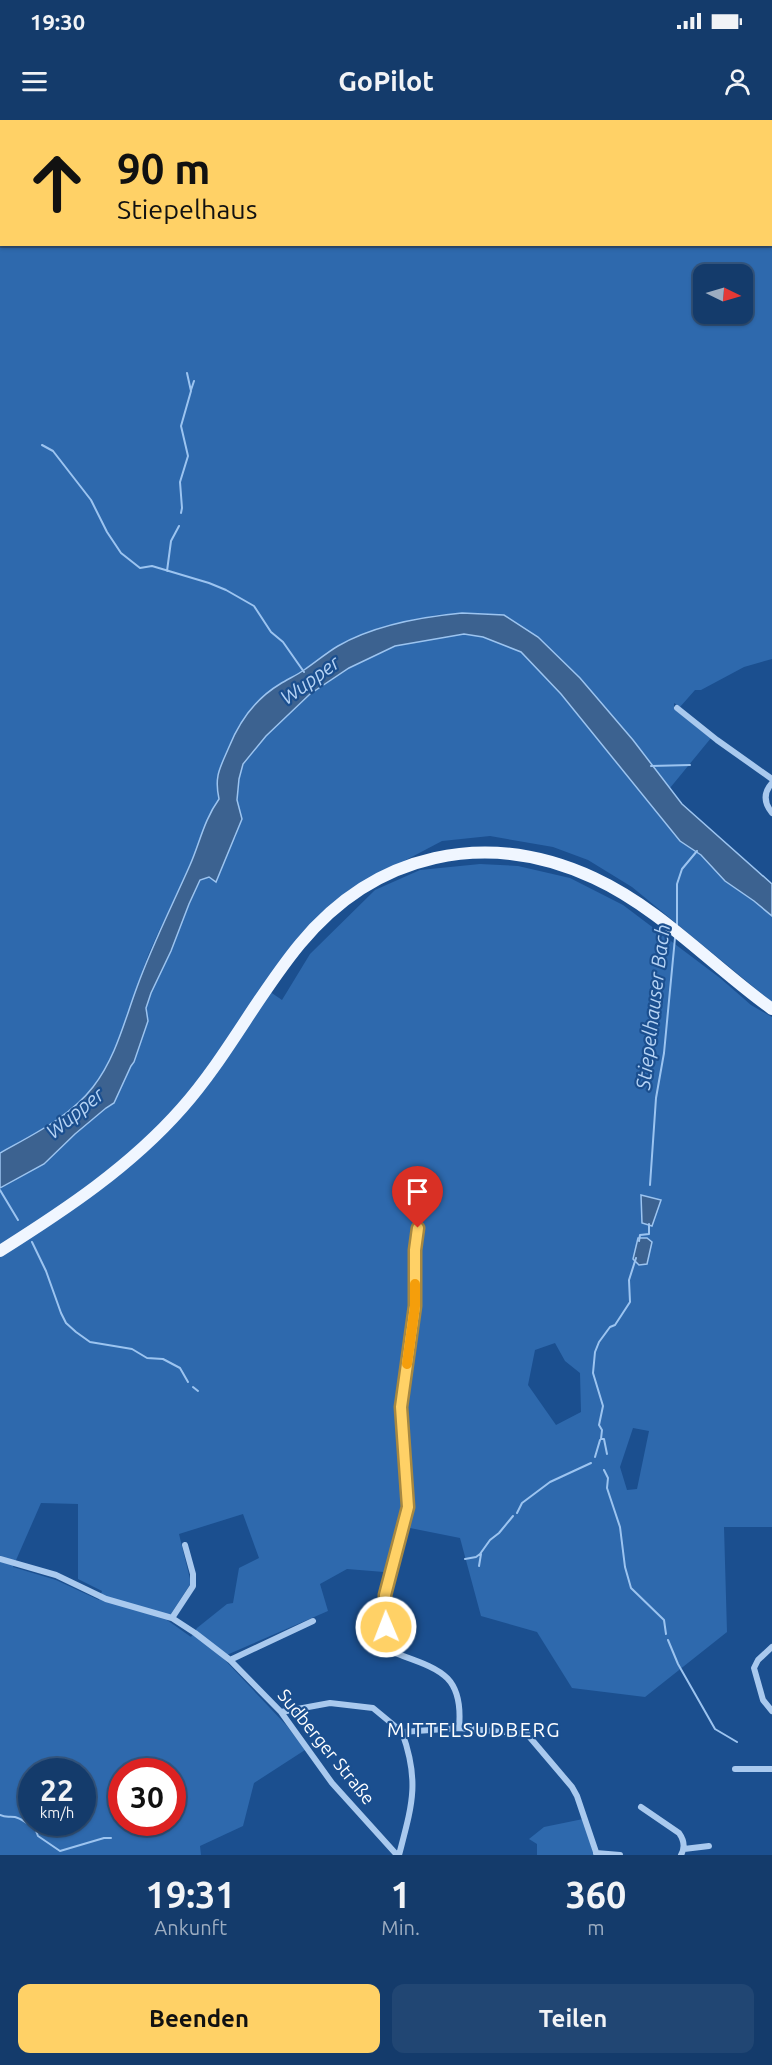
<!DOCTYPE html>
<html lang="de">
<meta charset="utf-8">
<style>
body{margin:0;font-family:Ubuntu,sans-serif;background:#214673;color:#f1f3f6;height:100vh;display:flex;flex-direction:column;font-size:22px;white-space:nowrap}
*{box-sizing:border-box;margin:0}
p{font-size:20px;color:#9dadc1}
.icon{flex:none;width:33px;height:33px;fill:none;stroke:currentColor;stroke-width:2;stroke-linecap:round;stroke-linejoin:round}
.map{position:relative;height:1735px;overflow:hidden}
.sheet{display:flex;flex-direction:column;background:#143b6b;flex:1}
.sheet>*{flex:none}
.banner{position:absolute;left:0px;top:0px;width:772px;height:126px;box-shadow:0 2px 4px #0004,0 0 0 2px #33557e;background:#ffd166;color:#111;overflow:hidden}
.needle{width:39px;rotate:95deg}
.tools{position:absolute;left:693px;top:144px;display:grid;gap:12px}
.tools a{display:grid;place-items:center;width:60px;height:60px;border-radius:12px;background:#143b6b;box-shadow:0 2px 4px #0004,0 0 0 2px #33557e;font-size:30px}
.speed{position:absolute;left:18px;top:1638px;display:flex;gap:12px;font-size:30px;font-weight:700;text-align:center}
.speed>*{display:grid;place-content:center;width:78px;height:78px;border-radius:50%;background:#143b6b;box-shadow:0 2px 4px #0004,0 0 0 2px #33557e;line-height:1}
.speed small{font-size:15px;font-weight:400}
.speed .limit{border:9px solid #d22;background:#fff;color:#111}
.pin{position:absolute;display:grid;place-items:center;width:51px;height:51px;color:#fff;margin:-62px -26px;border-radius:50% 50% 50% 0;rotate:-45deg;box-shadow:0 0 6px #0007}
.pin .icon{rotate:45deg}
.me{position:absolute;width:66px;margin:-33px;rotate:359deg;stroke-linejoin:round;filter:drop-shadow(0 0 4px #0008)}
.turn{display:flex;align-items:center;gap:21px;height:126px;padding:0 18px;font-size:27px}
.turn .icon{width:78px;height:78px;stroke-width:2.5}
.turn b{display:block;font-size:42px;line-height:51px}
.eta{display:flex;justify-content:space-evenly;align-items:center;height:102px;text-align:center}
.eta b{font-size:36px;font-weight:700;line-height:42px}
.action{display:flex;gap:12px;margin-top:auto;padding:12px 18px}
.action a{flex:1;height:69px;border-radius:12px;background:#ffd166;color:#111;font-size:24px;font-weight:700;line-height:69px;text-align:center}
.action a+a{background:#214673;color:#f1f3f6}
.status{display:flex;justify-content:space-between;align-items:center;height:42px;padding:0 30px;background:#143b6b;direction:ltr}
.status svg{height:16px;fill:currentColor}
header{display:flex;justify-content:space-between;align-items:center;height:78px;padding:0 18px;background:#143b6b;font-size:27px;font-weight:700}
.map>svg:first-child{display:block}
.green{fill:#2e69ad;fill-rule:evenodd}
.water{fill:#3c6290;stroke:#9cc4f0;stroke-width:1.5}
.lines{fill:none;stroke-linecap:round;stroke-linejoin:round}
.stream{stroke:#9cc4f0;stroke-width:2}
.minor{stroke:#a9c9ee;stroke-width:6}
.primary{stroke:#f0f6ff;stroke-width:12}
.route-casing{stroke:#a68842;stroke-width:15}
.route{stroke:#ffd166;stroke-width:10}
.slow{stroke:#f59e0b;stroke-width:10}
.labels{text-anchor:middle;stroke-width:4.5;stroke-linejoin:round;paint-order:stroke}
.street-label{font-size:18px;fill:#fff;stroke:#1b4f8f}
.water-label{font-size:20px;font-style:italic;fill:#b5d3f5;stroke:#1b4f8f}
.neighbourhood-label{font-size:20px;letter-spacing:1.5px;fill:#fff;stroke:#1b4f8f}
</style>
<div class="status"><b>19:30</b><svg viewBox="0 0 49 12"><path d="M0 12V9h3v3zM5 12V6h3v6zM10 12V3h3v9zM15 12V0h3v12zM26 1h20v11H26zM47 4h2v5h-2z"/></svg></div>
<header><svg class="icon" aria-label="menu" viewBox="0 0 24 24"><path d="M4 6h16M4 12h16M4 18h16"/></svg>GoPilot<svg class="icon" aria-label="person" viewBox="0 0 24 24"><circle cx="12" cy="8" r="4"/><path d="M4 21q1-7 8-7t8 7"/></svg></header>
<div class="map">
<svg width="772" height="1735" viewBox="0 0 772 1735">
<rect width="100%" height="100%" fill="#1b4f8f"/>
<path class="green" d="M 0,0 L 772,0 L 772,539 L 744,547 L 701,570 L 695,570 L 680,587 L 674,583 L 674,589 L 711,618 L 670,668 L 580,558 L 538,517 L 475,494 L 461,493 L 437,495 L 404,502 L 379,509 L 347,521 L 327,532 L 303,551 L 279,564 L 219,679 C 204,700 200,722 190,745 C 177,775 162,803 149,833 C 131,878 123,927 93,967 C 70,997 32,1015 0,1033 ZM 2,2 L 771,2 L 771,124 L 2,124 ZM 704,154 L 742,154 L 742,194 L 704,194 Z
M 464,514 L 483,517 L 521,532 L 561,574 L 680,721 L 701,735 L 725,761 L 754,781 L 772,796 L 772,882 L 632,767 L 588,740 L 553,727 L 490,716 L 442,721 L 349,770 L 323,792 L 263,867 L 282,880 L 310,834 L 375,770 L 420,750 L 480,744 L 518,746 L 570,758 L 623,785 L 720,858 L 751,885 L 772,897 L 772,1407 L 724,1407 L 727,1512 L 645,1577 L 572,1568 L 537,1512 L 481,1496 L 460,1418 L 410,1408 L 384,1452 L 347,1449 L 320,1464 L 328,1491 L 222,1537 L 287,1606 L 305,1630 L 254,1663 L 243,1706 L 200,1726 L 201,1735 L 0,1735 L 0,1068 L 41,1044 L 106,988 L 114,983 L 139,928 L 148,901 L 146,888 L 151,873 L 171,831 L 189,784 L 200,760 L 209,757 L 222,746 L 231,723 L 236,716 L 239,690 L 237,681 L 239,659 L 243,644 L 266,616 L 310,574 L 349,548 L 395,526 ZM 555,1223 L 565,1241 L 580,1253 L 581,1292 L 556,1305 L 528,1265 L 535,1230 ZM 633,1308 L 649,1311 L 637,1369 L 627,1370 L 620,1347 ZM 41,1383 L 78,1384 L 78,1459 L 102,1471 L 99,1480 L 56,1460 L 13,1447 ZM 243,1394 L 259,1438 L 239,1448 L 233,1483 L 227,1484 L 197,1508 L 191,1517 L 167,1500 L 191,1463 L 179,1414 ZM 32,1652 L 82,1652 L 82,1702 L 32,1702 ZM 122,1652 L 172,1652 L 172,1702 L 122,1702 Z
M 583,1699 L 594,1735 L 537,1735 L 537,1724 L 529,1719 L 544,1707 Z"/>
<path class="water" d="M 462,493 L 504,495 L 538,517 L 580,558 L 633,620 L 682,684 L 772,764 L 772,796 L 754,781 L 725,761 L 701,735 L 680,721 L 561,574 L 521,532 L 483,517 L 464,514 L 395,526 L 349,548 L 310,574 L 266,616 L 243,644 L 239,659 L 237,680 L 242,699 L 216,762 L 209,757 L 200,760 L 189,784 L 171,831 L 151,873 L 146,888 L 148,901 L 134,942 L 131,946 L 114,983 L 106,988 L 75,1014 L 44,1044 L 0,1068 L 0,1033 C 32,1015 70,997 93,967 C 116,937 124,902 137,867 C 152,825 172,786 190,745 C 200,722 204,700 219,679 C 214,656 220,648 229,627 C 240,600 255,579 280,564 C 288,559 297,555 304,550 C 316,542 326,533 338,526 C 374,505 420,497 462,493 Z
M 641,1075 L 661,1080 L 652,1106 L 642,1103 Z
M 638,1118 L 647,1118 L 652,1122 L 647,1144 L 639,1145 L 633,1139 Z"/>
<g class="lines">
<path class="stream" d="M 771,63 L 772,62
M 771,81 L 772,82
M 191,270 L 194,261
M 42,325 L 53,331 L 91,380 L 107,412 L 121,433 L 140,448 L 152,446 L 209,463 L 226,470 L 254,486 L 271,512 L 283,522 L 304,552
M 181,393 L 182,388 L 180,362 L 188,336 L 181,306 L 191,271 L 187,253
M 167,451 L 171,421 L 179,406
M 651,646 L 690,645
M 677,806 L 677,764 L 682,749 L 697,731
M 650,1065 L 656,978 L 664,933 L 675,818
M 0,1070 L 18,1100
M 639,1121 L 640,1115 L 649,1114 L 649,1104
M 32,1122 L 46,1151 L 61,1193 L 66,1203 L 76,1212 L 90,1222 L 132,1229 L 147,1238 L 163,1239 L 180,1248 L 188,1262
M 193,1267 L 198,1271
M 607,1334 L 604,1319 L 601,1319 L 602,1310 L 599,1305 L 603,1286 L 593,1253 L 595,1232 L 599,1222 L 610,1207 L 615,1205 L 630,1182 L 629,1160 L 636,1138
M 595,1337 L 600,1320
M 604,1350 L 608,1358 L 607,1368 L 620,1407 L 625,1447 L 631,1468 L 664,1500 L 666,1514
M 517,1393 L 522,1383 L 550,1362 L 591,1343
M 465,1439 L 476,1437 L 480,1434 L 490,1420 L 499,1413 L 513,1396
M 479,1446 L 481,1434
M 668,1520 L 678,1544 L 715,1609 L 737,1622
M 0,1695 C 6,1698 9,1696 15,1697 C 23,1699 27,1705 34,1706 L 38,1716 L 60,1731 L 104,1718 L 111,1718"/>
<path class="minor" d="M 677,588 L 717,620 L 772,659
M 772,663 C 763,673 764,683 772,693
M 419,1108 L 415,1130 L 415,1186 L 401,1287 L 408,1387 L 385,1475 L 386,1507 L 390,1530 L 392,1532 C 438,1549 464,1553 459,1608
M 0,1439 L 56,1455 L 106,1479 L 172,1498 L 195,1513 L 230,1540 L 281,1592 L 332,1663 L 397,1735
M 172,1498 L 193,1466 L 193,1454 L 185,1425
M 772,1527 L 758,1540 L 754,1548 L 763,1580 L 772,1591
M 230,1540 L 313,1501
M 281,1592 L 330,1583 L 373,1588 L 402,1612 L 459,1608 L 527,1614 L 572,1667 L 577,1676 L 597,1735
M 735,1649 L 772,1649
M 641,1687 L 679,1713 C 684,1720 685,1728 681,1735
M 684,1729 L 709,1726
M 596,1733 L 620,1735
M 399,1735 C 412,1685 420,1662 402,1612"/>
<path class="primary" d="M 0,1131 C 65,1090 130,1047 182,988 C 227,937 257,876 300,824 C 375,733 486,708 594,758 C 661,789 712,846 772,889"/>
</g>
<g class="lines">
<defs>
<path id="route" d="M 386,1507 L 385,1475 L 408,1387 L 401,1287 L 415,1186 L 415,1130 L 418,1108"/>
</defs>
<use href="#route" class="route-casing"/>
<use href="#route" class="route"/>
<path class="slow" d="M 407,1244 L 415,1186 L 415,1164"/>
</g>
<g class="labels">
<g class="street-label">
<text transform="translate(326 1627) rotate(51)" y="6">Sudberger Straße</text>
</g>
<g class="water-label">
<text transform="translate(310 560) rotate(-36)" y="7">Wupper</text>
<text transform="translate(653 887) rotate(-83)" y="7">Stiepelhauser Bach</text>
<text transform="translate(75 993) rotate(-39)" y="7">Wupper</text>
</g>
<g class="neighbourhood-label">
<text x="474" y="1617">MITTELSUDBERG</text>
</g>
</g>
</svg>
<div class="tools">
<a><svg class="needle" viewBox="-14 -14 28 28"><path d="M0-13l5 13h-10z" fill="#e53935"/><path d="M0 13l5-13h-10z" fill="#9dadc1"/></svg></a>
</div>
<div class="speed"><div>22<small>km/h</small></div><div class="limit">30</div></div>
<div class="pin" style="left:418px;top:1108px;background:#d93025"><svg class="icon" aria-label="arrive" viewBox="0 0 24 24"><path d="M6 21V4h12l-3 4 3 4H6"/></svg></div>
<svg class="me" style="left:386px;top:1507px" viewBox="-20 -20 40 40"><circle r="17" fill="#ffd166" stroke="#fff" stroke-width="3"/><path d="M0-11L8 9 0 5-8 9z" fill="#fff"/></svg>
<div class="banner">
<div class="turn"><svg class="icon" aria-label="ahead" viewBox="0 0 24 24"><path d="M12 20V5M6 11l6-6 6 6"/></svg><div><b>90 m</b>Stiepelhaus</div></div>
</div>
</div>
<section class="sheet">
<div class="eta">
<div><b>19:31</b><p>Ankunft</p></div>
<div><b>1</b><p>Min.</p></div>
<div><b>360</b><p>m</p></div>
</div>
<div class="action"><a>Beenden</a><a>Teilen</a></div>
</section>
